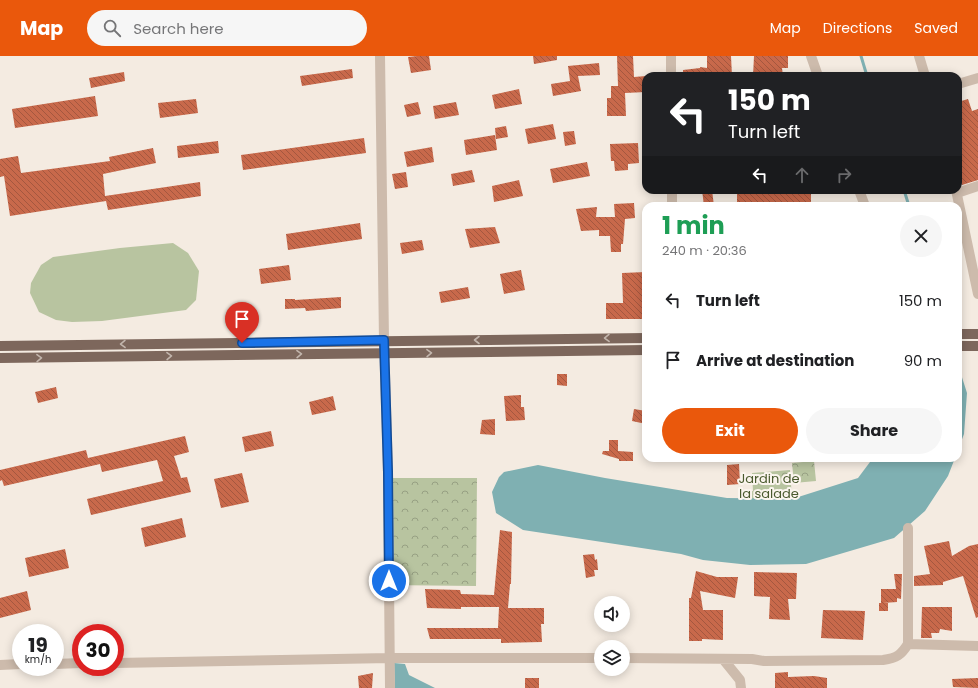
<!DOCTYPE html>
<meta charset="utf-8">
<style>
body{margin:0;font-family:Poppins,sans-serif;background:#f6f6f6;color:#202124;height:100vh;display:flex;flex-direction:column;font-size:15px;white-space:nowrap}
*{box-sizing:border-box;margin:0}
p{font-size:13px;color:#757577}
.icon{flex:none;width:22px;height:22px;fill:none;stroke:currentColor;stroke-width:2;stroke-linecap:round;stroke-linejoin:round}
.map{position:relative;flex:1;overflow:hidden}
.sheet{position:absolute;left:642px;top:146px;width:320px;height:260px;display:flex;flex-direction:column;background:#fff;border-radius:12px;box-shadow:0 2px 10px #0003}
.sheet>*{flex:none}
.banner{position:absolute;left:642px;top:16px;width:320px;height:122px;border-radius:12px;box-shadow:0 2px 10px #0003;background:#202124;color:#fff;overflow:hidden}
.buttons{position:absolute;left:594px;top:540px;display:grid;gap:8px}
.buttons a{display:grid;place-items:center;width:36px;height:36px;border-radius:50%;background:#fff;box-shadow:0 2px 10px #0003;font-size:20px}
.speed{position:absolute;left:12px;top:568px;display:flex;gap:8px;font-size:20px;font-weight:700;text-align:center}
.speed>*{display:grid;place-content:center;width:52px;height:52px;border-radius:50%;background:#fff;box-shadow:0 2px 10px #0003;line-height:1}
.speed small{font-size:10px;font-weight:400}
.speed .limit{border:6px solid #d22;background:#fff;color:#111}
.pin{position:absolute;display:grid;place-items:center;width:34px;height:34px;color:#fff;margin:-41px -17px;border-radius:50% 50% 50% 0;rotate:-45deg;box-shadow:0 0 4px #0007}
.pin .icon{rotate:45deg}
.me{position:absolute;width:44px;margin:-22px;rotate:0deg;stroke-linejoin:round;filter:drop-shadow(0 0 3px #0008)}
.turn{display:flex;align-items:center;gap:14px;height:84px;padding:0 20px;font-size:18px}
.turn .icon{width:52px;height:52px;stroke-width:2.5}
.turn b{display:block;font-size:28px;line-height:34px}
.lanes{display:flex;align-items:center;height:38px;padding:0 20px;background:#0003;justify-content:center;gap:20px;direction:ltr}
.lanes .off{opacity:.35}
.round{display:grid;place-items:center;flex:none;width:42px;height:42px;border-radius:21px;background:#f6f6f6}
.overview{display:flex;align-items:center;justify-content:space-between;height:68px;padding:0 20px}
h1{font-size:24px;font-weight:700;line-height:30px;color:#1e9e55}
.primary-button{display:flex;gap:8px;margin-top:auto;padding:8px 20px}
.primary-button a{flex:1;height:46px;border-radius:24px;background:#ea580c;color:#fff;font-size:16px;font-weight:700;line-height:46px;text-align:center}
.primary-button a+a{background:#f6f6f6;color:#202124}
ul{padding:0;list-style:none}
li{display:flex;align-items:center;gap:12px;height:60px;padding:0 20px}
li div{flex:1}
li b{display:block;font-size:15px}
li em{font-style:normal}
header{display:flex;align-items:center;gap:24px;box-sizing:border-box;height:56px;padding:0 20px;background:#ea580c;color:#fff}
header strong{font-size:19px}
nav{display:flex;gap:22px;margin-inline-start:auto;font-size:14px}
.search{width:280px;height:36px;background:#f6f6f6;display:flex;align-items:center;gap:10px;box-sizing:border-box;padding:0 14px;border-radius:22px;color:#757577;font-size:15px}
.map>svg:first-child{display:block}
.park{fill:url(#park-crowns)}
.garden{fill:#b8c4a0}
.water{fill:#7fb0b2}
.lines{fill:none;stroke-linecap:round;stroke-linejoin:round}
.stream{stroke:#7fb0b2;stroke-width:3}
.building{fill:url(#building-back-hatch)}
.street{stroke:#cdbbac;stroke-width:10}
.primary{stroke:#7d675c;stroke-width:10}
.oneway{stroke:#c2b5ac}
.route-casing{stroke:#114b97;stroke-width:10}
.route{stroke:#1a73e8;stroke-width:7}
.labels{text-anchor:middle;stroke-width:4;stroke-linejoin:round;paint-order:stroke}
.park-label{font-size:13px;fill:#4a5a2e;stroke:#fbf5ee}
</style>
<header>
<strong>Map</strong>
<div class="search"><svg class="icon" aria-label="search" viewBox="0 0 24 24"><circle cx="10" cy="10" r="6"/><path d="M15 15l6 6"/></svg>Search here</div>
<nav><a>Map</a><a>Directions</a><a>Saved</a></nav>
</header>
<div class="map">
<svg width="978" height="632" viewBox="0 0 978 632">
<defs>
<pattern id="park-crowns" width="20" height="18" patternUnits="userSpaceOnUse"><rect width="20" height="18" fill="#b8c4a0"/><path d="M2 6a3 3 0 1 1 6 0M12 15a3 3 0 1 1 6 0" fill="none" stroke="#97a083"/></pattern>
<pattern id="building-back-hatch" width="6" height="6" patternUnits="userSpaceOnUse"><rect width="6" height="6" fill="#c8694b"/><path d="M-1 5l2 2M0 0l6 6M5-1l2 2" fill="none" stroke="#a4573f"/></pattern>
</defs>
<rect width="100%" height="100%" fill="#f4ebe1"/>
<path class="park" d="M 814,405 L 816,425 L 794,427 L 792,407 Z
M 790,414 L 792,442 L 746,446 L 745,436 L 753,435 L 752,417 Z
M 386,422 L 477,422 L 476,530 L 386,529 Z"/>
<path class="garden" d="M 173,187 L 188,197 L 199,215 L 196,244 L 186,254 L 102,265 L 72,266 L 56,264 L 39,256 L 30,237 L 31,227 L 41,209 L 53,201 L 120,192 Z"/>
<path class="water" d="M 958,314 L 960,315 L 967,337 L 964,378 L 958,394 Z
M 873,402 L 955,402 L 948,420 L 925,455 L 894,482 L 806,508 L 750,509 L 703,504 L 681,498 L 523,474 L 496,457 L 492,436 L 499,421 L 504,416 L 538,409 L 605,422 L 727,442 L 792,443 L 858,422 Z
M 394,607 L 405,608 L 409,619 L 435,632 L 395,632 Z"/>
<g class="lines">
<path class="stream" d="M 861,0 L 867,20
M 904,134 L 909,150"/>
</g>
<path class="building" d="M 417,0 L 429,0 L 431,14 L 411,17 L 408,1 Z
M 533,0 L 557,0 L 557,4 L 534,8 Z
M 617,0 L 633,0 L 634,21 L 646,20 L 646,36 L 625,37 L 626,60 L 607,60 L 607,42 L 611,42 L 611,30 L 618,30 Z
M 707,0 L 731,0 L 732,20 L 683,20 L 683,14 L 700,12 L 700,11 L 707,12 Z
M 754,0 L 788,0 L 788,12 L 782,12 L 783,20 L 753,20 Z
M 599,7 L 600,19 L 578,20 L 581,35 L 553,40 L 551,28 L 570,25 L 568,10 Z
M 352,13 L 353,22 L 302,30 L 300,20 Z
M 124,16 L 125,25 L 91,32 L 89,22 Z
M 519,33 L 522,48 L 495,53 L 492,39 Z
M 95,40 L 98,60 L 15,72 L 12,53 Z
M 196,43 L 198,57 L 160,62 L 158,47 Z
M 968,43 L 972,55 L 978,53 L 978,124 L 962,129 L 958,116 L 958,59 L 962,59 L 958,46 Z
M 418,46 L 421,58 L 407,61 L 404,49 Z
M 456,46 L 459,59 L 435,63 L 433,50 Z
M 553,68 L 556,83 L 528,88 L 525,73 Z
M 506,70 L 508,81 L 496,83 L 495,72 Z
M 574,75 L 576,88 L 565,90 L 563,76 Z
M 495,79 L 497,94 L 466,99 L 464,84 Z
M 364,82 L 366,97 L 243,114 L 241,99 Z
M 218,85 L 219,97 L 178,102 L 177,90 Z
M 638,87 L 639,107 L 628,108 L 628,114 L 615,115 L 614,105 L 611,105 L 610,88 Z
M 432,91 L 434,106 L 407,111 L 404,96 Z
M 153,92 L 156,107 L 103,118 L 105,140 L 200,126 L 201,140 L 108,154 L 106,145 L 10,160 L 4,120 L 0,121 L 0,103 L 18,100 L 21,117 L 110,105 L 109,101 Z
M 587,106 L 590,120 L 553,127 L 550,113 Z
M 472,114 L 475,126 L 453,130 L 451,118 Z
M 406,116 L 408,131 L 395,133 L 392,118 Z
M 519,124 L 523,140 L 494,146 L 492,130 Z
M 702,134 L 712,134 L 714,150 L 704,150 Z
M 737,134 L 811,134 L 811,150 L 797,150 L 797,147 L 737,149 Z
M 634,147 L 635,162 L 625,163 L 623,188 L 621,188 L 621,196 L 611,196 L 610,180 L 599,180 L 599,174 L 581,175 L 576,153 L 597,151 L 596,161 L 615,161 L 614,148 Z
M 360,167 L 362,183 L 288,194 L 286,178 Z
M 495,171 L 500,187 L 470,192 L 465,173 Z
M 422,184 L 424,194 L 402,198 L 400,187 Z
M 289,209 L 291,224 L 261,228 L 259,213 Z
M 521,214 L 525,234 L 504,238 L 500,218 Z
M 646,216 L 646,263 L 606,263 L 606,247 L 623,247 L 622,217 Z
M 468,231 L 470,242 L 441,247 L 439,236 Z
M 341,241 L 341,252 L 306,255 L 305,252 L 285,253 L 285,243 L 295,243 L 295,244 Z
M 557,318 L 567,318 L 567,330 L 557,329 Z
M 56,331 L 58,342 L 38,347 L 35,336 Z
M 521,339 L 521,351 L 524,351 L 525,364 L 506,365 L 504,340 Z
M 333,340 L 336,354 L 312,359 L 309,346 Z
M 634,353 L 646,355 L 646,368 L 632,365 Z
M 495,363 L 495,379 L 480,378 L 482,364 Z
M 271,375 L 274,390 L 245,396 L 242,381 Z
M 185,380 L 189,396 L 174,400 L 181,422 L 187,421 L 191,436 L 91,459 L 87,443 L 163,425 L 157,404 L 102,416 L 100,408 L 4,430 L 2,424 L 0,425 L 0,414 L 86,394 L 88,402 Z
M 609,384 L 618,384 L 618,395 L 633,396 L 633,405 L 619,405 L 619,403 L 602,398 L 603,395 L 609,395 Z
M 739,408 L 740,428 L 727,429 L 727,409 Z
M 242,417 L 249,446 L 221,452 L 214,423 Z
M 182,462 L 186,481 L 145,491 L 141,472 Z
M 500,474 L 512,476 L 511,528 L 510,528 L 508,552 L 544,552 L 544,568 L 541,568 L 542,586 L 501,587 L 501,583 L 430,583 L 427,572 L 498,572 L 499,551 L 461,551 L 461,553 L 427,552 L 425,533 L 460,534 L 461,538 L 494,539 Z
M 949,485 L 952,500 L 969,490 L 978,488 L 978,561 L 976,562 L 963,520 L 943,526 L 943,529 L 914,530 L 914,520 L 930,518 L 924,490 Z
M 65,493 L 69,512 L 29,521 L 25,502 Z
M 594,498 L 595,504 L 597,503 L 598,514 L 594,514 L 595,520 L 586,522 L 583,499 Z
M 696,515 L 717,521 L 738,521 L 735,542 L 700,535 L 703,554 L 723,554 L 723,584 L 702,583 L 702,585 L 689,585 L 689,542 L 691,542 Z
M 754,516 L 797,517 L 796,543 L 788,543 L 790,564 L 769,563 L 770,541 L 754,540 Z
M 894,518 L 902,518 L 901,543 L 897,542 L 897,546 L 883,547 L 888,547 L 888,555 L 879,555 L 879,547 L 881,547 L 881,533 L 896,533 Z
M 27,535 L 31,554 L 0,562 L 0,542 Z
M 922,551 L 952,551 L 952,575 L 940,573 L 939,577 L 931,577 L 932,582 L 921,582 Z
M 823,554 L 865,555 L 863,584 L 821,582 Z
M 788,616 L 788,621 L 814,620 L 827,622 L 827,632 L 775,632 L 775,617 Z
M 373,617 L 372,632 L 359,632 L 358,620 Z
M 525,622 L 539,622 L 539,632 L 525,632 Z
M 978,622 L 978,632 L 953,631 L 952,623 Z"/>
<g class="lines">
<path class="street" d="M 380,0 L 384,284 L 388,417 L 390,632
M 671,0 L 671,20
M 811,0 L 818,20
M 919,0 L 925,20
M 958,28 L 978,22
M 672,134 L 672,150
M 859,134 L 865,150
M 956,134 L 978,238
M 957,137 L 978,130
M 908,588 L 978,590
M 623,602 L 752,603 L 764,605 L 883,604 C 897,602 901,599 908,588 L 908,472
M 723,603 L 740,624 L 741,632
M 115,607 L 390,602 L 601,602
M 55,608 L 81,607
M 0,609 L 21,608"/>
<path class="primary" d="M 958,278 L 978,278
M 0,290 L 646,282
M 958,290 L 978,290
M 0,302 L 646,294"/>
</g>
<defs><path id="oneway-chevron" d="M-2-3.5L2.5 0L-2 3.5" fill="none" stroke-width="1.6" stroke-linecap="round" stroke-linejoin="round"/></defs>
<g class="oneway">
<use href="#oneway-chevron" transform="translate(607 282) rotate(179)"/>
<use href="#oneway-chevron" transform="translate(477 284) rotate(180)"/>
<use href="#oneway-chevron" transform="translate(123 288) rotate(179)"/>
<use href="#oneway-chevron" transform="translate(429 297) rotate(-1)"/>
<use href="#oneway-chevron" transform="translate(299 298) rotate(-1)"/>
<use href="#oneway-chevron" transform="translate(169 300) rotate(-1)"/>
<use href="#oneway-chevron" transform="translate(39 302) rotate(-1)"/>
</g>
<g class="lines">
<defs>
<path id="route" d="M 242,287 L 384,284 L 388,416 L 389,525"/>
</defs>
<use href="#route" class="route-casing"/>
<use href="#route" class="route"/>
</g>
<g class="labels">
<g class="park-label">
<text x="769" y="427">Jardin de<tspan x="769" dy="15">la salade</tspan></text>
</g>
</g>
</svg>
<div class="buttons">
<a><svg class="icon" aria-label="sound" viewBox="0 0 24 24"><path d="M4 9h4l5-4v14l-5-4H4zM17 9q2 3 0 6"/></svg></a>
<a><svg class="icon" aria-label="layers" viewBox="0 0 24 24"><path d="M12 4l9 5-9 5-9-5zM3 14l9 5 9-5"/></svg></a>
</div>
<div class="speed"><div>19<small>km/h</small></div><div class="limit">30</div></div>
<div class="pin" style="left:242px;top:287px;background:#d93025"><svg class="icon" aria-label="arrive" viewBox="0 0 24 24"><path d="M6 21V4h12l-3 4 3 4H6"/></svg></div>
<svg class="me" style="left:389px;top:525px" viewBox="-20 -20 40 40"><circle r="17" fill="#1a73e8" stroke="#fff" stroke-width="3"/><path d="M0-11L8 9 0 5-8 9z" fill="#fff"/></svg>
<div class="banner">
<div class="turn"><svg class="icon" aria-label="left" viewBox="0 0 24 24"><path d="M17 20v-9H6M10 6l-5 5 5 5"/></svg><div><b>150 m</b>Turn left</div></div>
<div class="lanes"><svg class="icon" aria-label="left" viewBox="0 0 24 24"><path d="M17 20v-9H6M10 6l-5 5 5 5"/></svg><svg class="icon off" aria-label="ahead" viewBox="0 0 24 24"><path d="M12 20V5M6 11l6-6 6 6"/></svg><svg class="icon off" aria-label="right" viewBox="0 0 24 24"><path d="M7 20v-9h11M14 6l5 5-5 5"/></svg></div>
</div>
<section class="sheet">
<div class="overview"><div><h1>1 min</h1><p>240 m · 20:36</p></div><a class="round"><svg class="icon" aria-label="close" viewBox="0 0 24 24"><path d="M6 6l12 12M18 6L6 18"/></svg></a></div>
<ul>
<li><svg class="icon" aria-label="left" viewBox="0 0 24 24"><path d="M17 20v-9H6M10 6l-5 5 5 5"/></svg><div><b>Turn left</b></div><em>150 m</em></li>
<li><svg class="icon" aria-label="arrive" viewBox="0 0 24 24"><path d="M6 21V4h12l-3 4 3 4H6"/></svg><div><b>Arrive at destination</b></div><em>90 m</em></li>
</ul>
<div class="primary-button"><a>Exit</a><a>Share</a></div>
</section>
</div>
